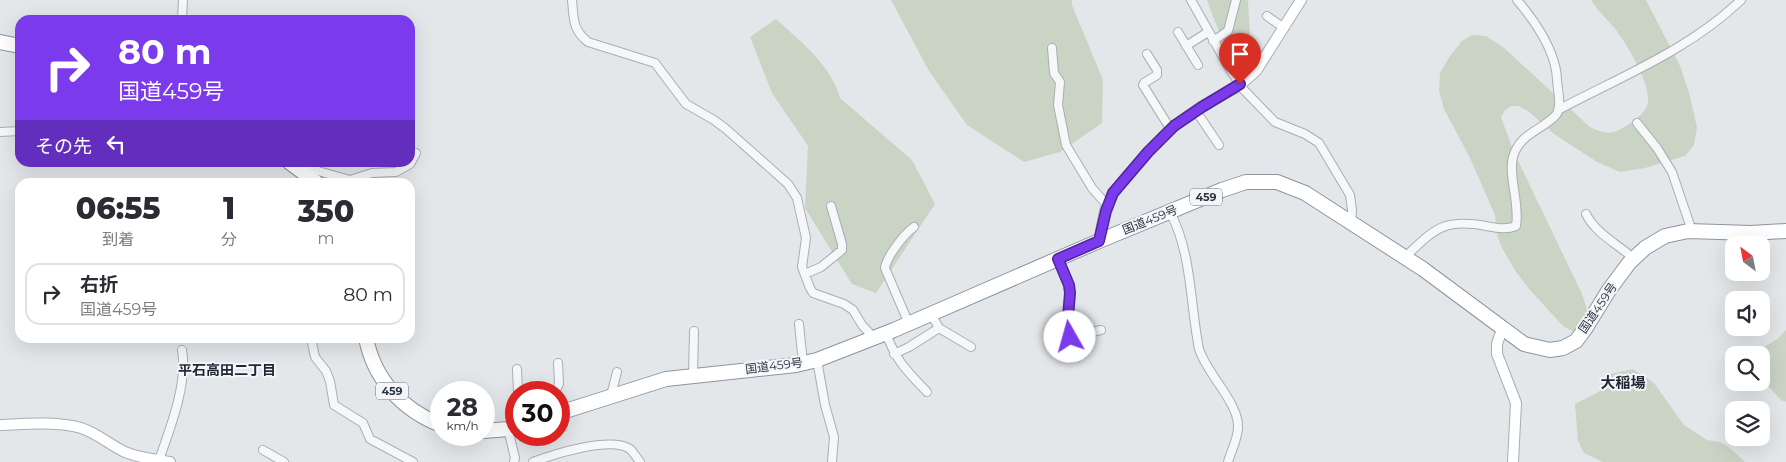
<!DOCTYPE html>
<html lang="ja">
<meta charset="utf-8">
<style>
body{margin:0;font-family:Montserrat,"Noto Sans JP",sans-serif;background:#f2f2f3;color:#2b2b33;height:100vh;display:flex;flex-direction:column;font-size:19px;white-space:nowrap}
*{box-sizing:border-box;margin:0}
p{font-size:16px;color:#7c7c81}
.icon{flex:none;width:28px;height:28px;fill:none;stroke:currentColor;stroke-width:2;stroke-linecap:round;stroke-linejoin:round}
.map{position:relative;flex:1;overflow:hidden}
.panel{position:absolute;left:15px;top:178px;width:400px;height:165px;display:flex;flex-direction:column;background:#fff;border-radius:15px;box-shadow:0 5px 20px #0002}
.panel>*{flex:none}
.top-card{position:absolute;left:15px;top:15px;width:400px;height:152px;border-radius:15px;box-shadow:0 5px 20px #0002;background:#7c3aed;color:#fff;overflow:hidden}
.needle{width:32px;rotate:328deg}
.controls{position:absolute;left:1725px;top:236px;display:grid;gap:10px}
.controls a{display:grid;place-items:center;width:45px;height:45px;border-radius:10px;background:#fff;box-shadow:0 5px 20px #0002;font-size:25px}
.speed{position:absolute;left:430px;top:381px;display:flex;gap:10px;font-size:25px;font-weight:700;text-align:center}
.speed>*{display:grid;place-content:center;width:65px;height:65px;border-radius:50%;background:#fff;box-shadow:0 5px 20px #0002;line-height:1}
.speed small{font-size:12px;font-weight:400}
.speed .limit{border:8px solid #d22;background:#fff;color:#111}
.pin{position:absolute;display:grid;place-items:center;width:42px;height:42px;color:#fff;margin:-51px -21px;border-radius:50% 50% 50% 0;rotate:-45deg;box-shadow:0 0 5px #0007}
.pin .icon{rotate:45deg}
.me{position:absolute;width:55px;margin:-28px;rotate:353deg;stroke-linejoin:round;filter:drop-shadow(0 0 4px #0008)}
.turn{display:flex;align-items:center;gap:18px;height:105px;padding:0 20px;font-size:22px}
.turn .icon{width:65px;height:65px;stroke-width:2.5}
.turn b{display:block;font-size:35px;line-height:42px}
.then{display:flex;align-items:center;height:48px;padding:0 20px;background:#0003;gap:10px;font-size:19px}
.eta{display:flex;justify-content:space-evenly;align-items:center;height:85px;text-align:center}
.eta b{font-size:30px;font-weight:800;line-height:35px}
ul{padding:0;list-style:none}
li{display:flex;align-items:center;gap:15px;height:62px;margin:0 10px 8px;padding:0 10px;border:2px solid #e1e1e2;border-radius:15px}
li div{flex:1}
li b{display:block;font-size:19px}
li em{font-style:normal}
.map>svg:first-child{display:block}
.green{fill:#cad4c5}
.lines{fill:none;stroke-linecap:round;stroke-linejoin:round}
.street-casing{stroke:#a8aeb4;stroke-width:10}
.secondary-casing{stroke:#a8aeb4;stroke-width:12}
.highway-casing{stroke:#8b95a0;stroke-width:16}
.street{stroke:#f6f7f9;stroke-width:8}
.secondary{stroke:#fff;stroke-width:10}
.highway{stroke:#fff;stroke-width:14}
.route-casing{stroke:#51269a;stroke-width:12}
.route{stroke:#7c3aed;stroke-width:9}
.labels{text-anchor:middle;stroke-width:4;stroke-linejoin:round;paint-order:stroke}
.shield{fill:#f3f5f8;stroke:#686f79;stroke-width:1}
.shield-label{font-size:11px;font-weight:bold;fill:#2c3642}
.street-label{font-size:12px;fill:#2c3642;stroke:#f3f5f8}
.neighbourhood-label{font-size:14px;font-weight:bold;fill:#1e2733;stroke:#f3f5f8}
.quarter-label{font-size:15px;font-weight:bold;fill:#1e2733;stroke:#f3f5f8}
</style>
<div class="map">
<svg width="1786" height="462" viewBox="0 0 1786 462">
<rect width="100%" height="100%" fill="#e3e7ea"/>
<path class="green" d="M 891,0 L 1072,0 L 1072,5 L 1103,80 L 1102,123 L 1060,152 L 1024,162 L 967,125 L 929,71 Z
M 1207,0 L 1248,0 L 1250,35 L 1225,48 Z
M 1591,0 L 1646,0 L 1680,66 L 1688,89 L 1697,127 L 1694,145 L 1685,156 L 1645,168 L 1620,172 L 1597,162 L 1554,134 L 1528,111 L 1518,106 L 1512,106 L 1505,110 L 1501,117 L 1513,150 L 1582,294 L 1587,309 L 1587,321 L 1578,329 L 1572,331 L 1563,326 L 1530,290 L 1516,272 L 1502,248 L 1497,235 L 1495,215 L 1470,158 L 1444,109 L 1439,90 L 1440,73 L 1450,56 L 1462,41 L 1472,35 L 1486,36 L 1503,47 L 1590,127 C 1607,135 1613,135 1629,124 C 1635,120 1644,113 1647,106 C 1654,88 1626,43 1616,30 C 1608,20 1598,11 1591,0 Z
M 776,19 C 799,40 833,67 840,98 L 912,160 L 935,204 L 876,293 L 852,284 L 805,208 L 808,146 L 772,93 L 750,37 Z
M 1786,330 L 1786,402 L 1781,400 L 1761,378 L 1761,355 L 1751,355 L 1779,338 Z
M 1633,369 L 1654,383 L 1684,425 L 1707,440 L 1720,442 L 1730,448 L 1745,462 L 1603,462 L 1584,453 L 1578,441 L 1575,404 L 1599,392 L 1610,374 Z"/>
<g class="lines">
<defs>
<path id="street" d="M 572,0 C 574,19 572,29 588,42 L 655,63 L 686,104 L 714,120 L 726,129 L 788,184 L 797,198 L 806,238 L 802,267 L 810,288 L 813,293 L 844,304 L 853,310 L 862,325 L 874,338
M 1191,0 L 1231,71 L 1243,89 L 1275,122 L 1305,134 L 1319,143 L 1350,195 L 1352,210 L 1351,224
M 1267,16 L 1284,28
M 182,20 L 183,0
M 1178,32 L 1198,65
M 1213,41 L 1228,31 L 1236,0
M 1186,46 L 1208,32
M 1052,48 L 1054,73 L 1060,82 L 1058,105 L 1066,145 L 1092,188 L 1107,205
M 1147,54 L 1157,70 L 1157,75 L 1144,83 L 1143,85 L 1171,130
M 1558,110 C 1620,77 1689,50 1741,0
M 1196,111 L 1219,145
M 1637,123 L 1657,148 L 1672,172 L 1692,231
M 0,132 L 20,131
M 306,162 L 318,171 L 350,180 L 372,173 L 396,172 L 410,164 L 416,153
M 1170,212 C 1192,253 1190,304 1199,349 C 1207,374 1237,401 1238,425 C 1239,437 1231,451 1228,462
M 1586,214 C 1596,234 1618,244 1634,259
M 1405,257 C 1435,229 1443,218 1486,226 C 1497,228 1506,230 1516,226 C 1520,203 1508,177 1513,157 C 1520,133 1541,131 1556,115 C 1561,109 1559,97 1558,89 C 1557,83 1557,76 1556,70 C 1551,44 1534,20 1517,0
M 1058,259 L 1069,285 L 1071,293 L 1067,317 L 1070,337 L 1101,330
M 805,274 L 821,267 L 842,250 L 842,244 L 831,206
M 931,314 L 939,328 L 971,347
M 799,324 L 803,363
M 909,324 L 885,268 C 887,256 904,234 914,227
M 886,333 C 896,361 907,371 927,392
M 311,338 L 315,357 L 326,371 L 330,381 L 334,405 L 363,423 L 370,439 L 413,462
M 894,354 L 909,347 L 939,328
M 817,360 L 825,405 L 834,437 L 832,462
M 517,369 L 518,392
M 693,376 L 694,331
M 459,392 L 459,388
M 555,392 L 559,384 L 558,363
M 611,395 L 617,372
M 508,429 L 515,458 L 514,462
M 263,450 L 284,462
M 159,460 C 170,429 188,383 182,350
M 533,462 C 554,454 611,436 630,449 C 634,453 637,458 640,462"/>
<path id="secondary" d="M 1099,241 L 1105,211 L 1113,193 L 1148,152 L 1174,126 L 1201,107 L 1240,85 L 1256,71 L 1301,0
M 1502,329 L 1497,344 L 1497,354 L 1516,403 L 1513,462
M 0,425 C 26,424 55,421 81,428 C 97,433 110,445 125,452 C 139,458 154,459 170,462"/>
<path id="highway" d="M 0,42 L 20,46
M 289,162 L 316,182
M 366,338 C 374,379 402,410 441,425
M 559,413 L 666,379 L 796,365 L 817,360 L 894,330 L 1099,241 L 1222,190 L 1246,182 L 1277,182 L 1305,193 L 1423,269 L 1524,344 L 1550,350 L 1563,348 L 1576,341 L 1585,329 L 1609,290 L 1629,263 L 1645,248 L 1665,236 L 1688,231 L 1751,233 L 1786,231
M 484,431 L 508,429 L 516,427"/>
</defs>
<use href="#street" class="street-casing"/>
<use href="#secondary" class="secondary-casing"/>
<use href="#highway" class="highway-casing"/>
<use href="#street" class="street"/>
<use href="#secondary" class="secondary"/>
<use href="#highway" class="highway"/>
</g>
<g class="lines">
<defs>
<path id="route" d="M 1070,337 L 1068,317 L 1070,293 L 1069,285 L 1058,259 L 1099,241 L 1106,211 L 1113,193 L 1148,152 L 1174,126 L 1202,107 L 1240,84"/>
</defs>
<use href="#route" class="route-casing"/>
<use href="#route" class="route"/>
</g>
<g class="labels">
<g class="shield">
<rect x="1190" y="188.5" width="32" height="17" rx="4"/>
<rect x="376" y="382.5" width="32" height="17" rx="4"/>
</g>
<g class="shield-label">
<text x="1206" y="201">459</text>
<text x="392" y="395">459</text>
</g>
<g class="street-label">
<text transform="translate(1150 220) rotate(-22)" y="4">国道459号</text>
<text transform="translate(1598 308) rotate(-56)" y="4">国道459号</text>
<text transform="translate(774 366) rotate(-7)" y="4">国道459号</text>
</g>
<g class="neighbourhood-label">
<text x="227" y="375">平石高田二丁目</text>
</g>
<g class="quarter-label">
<text x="1623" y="388">大稲場</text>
</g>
</g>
</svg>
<div class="controls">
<a><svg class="needle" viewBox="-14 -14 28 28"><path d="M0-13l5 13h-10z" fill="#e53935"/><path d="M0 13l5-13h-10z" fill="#7c7c81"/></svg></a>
<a><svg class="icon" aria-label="sound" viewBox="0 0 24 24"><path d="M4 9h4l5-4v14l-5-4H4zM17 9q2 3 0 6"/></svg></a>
<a><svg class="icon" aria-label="search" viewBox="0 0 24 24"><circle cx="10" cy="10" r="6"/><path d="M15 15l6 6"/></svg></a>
<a><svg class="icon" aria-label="layers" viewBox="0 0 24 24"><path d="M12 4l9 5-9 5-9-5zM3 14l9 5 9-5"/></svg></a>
</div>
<div class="speed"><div>28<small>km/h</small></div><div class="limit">30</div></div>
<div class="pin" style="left:1240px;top:84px;background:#d93025"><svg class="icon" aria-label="arrive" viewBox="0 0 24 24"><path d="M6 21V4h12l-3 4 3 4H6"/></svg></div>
<svg class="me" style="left:1070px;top:337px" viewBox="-20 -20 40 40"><circle r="19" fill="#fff"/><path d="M0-13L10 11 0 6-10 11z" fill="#7c3aed"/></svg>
<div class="top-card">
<div class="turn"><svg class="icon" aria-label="right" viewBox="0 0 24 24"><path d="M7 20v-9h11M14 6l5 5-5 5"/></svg><div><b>80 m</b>国道459号</div></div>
<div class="then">その先<svg class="icon" aria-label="left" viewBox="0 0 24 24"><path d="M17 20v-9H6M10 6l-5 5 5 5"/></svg></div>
</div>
<section class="panel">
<div class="eta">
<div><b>06:55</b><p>到着</p></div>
<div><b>1</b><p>分</p></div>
<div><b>350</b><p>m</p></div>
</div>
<ul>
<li><svg class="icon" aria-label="right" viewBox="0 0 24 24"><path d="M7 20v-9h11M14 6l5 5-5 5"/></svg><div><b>右折</b><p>国道459号</p></div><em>80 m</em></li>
</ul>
</section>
</div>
